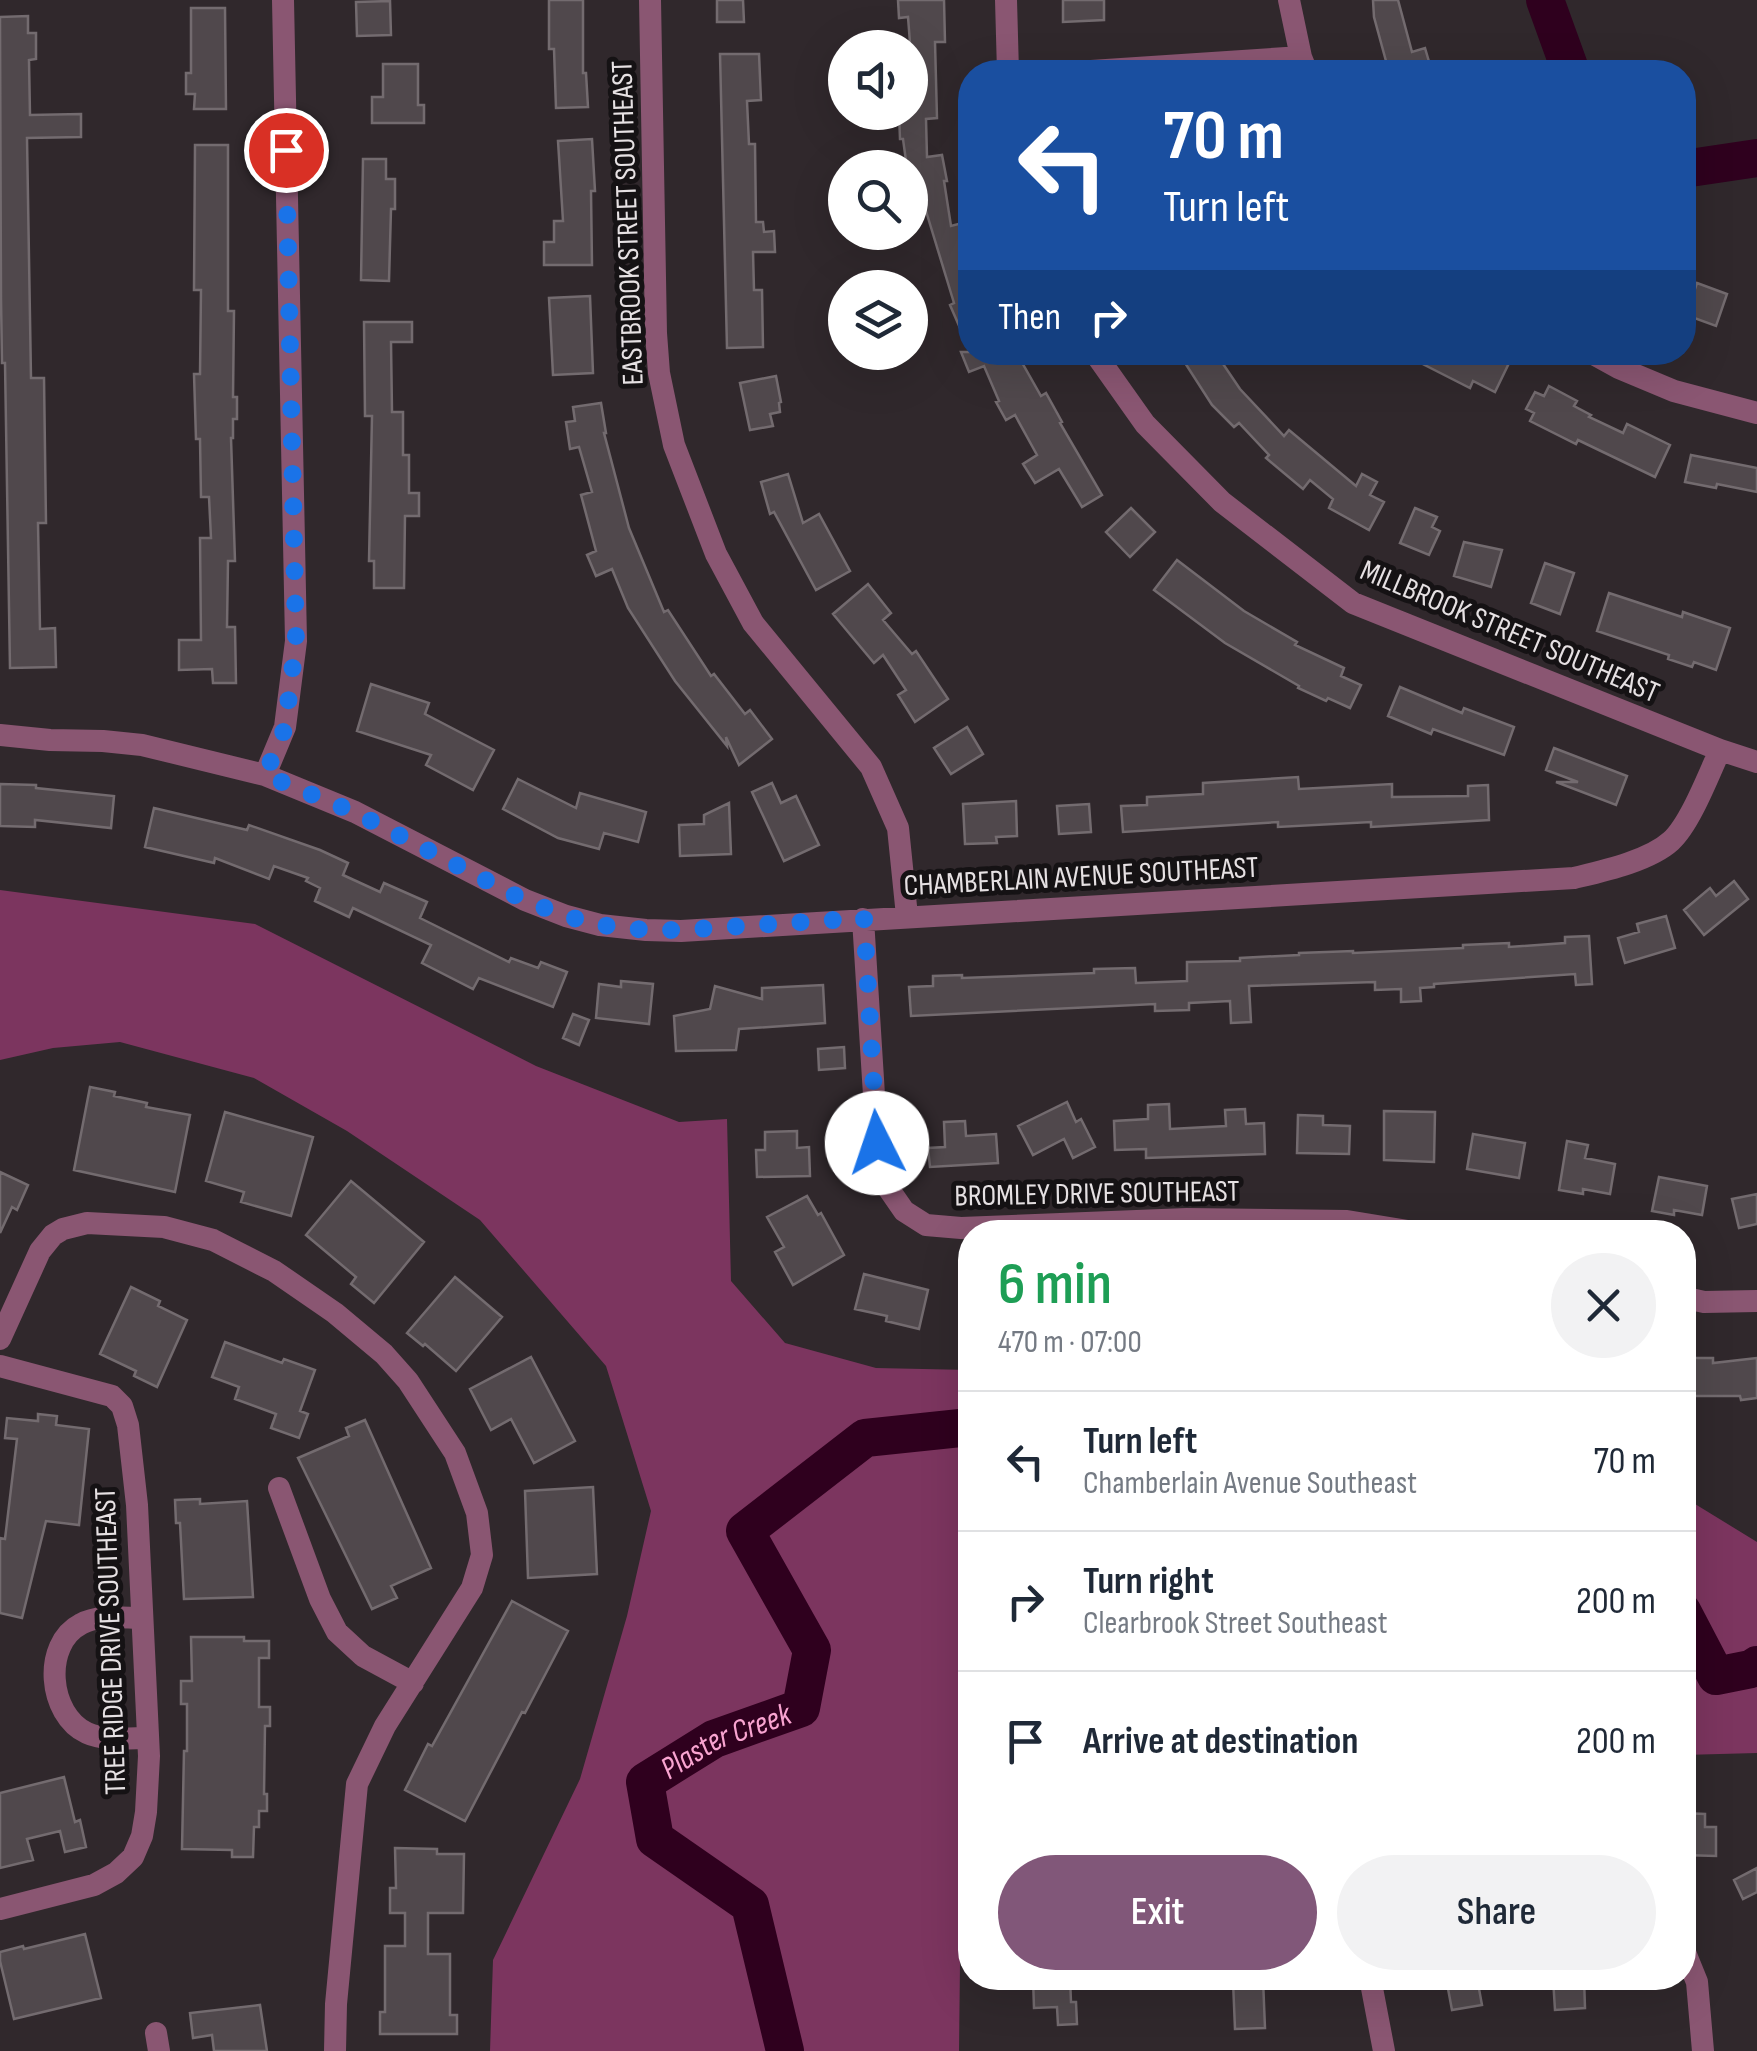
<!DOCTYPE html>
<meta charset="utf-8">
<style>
body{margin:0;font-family:"Sofia Sans Condensed",sans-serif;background:#f2f2f3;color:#1f2937;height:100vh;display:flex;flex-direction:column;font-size:38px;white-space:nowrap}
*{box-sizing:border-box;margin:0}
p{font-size:32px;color:#747a83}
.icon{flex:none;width:55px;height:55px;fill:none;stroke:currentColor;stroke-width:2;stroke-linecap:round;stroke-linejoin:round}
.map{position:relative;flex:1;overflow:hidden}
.panel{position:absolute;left:958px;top:1220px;width:738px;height:770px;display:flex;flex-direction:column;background:#fff;border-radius:40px;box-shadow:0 10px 40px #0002}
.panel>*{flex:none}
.banner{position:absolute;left:958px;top:60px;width:738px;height:305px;border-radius:40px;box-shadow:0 10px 40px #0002;background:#1a4fa0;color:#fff;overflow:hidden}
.controls{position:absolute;left:828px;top:30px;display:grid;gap:20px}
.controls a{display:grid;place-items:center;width:100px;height:100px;border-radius:50%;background:#fff;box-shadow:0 10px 40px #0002;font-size:50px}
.pin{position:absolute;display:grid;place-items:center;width:85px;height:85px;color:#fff;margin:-42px;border:5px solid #fff;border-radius:50%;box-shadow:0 2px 10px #0007}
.me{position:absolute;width:110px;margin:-55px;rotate:356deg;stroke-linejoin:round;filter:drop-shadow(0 0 8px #0008)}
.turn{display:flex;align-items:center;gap:35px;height:210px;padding:0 40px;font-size:45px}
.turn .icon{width:130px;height:130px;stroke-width:2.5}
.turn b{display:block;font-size:70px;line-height:85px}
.then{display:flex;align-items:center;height:95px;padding:0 40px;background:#0003;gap:20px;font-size:38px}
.round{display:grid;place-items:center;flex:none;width:105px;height:105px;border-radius:52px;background:#f2f2f3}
.head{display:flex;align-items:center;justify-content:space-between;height:170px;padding:0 40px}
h1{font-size:60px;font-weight:600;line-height:75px;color:#1e9e55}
.primary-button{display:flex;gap:20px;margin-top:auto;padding:20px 40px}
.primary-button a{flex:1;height:115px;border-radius:60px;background:#815779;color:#fff;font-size:40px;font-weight:600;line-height:115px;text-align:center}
.primary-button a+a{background:#f2f2f3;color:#1f2937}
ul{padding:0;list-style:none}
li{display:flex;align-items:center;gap:30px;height:140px;padding:0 40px;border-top:2px solid #e0e1e3}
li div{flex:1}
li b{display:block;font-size:38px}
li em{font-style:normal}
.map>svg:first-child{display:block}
.forest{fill:#7c355f}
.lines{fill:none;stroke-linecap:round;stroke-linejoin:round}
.river{stroke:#2f001e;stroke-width:38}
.building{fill:#50484c;stroke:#736b6f;stroke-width:2.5}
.street{stroke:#8a5672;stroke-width:22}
.route{stroke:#1a73e8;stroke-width:18;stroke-dasharray:0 32.4}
.labels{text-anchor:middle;stroke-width:10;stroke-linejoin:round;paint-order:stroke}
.street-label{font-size:30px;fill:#e6e1e3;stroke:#151214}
.water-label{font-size:32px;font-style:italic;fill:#f9a4d1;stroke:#151214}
</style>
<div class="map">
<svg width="1757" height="2051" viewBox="0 0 1757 2051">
<rect width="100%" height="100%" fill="#30282c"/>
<path class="forest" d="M 0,890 L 255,924 L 536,1066 L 679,1122 L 727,1119 L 731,1281 L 785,1343 L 876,1368 L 970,1370 L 970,1872 L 961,1877 L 959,2051 L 490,2051 L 493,1960 L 580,1779 L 627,1616 L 651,1511 L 606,1366 L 480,1220 L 347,1131 L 254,1078 L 120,1042 L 53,1048 L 0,1060 Z
M 1682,1496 L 1757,1542 L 1757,1753 L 1683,1755 Z"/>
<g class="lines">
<g class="river">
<path d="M 1545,0 L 1571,72"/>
<path d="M 1682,163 L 1690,168 L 1757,158"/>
<path d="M 1682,1611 L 1716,1676 L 1751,1669 L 1757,1665"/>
<path id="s1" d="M 785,2051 L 750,1905 L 655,1839 L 645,1782 L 714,1739 L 801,1708 L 812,1650 L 745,1531 L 865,1438 L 970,1427"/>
</g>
</g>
<path class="building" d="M 549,0 L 583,0 L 583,73 L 586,73 L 588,107 L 556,108 L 554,49 L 549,49 Z
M 717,0 L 743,0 L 744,22 L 717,22 Z
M 898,0 L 944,0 L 945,42 L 935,42 L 937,118 L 926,119 L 927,157 L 942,155 L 947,181 L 944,181 L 951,226 L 966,222 L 970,236 L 970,351 L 950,305 L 954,303 L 926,211 L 922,188 L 910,190 L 910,168 L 907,168 L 903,139 L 900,139 L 899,112 L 910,112 L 910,43 L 908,17 L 899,18 Z
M 1063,0 L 1104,0 L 1104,20 L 1063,22 Z
M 1373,0 L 1398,0 L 1412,52 L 1425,48 L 1432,72 L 1389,72 L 1374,17 Z
M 390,1 L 391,35 L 357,36 L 356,2 Z
M 191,8 L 225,8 L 226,109 L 194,109 L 195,94 L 186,94 L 186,73 L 191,73 Z
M 28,16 L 28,33 L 36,33 L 36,59 L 29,60 L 30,115 L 81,114 L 81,137 L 27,138 L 31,378 L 44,378 L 46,523 L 38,523 L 40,629 L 55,628 L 56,667 L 10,668 L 5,363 L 2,363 L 1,299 L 0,17 Z
M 720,54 L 759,54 L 761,100 L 747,101 L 749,144 L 755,144 L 756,222 L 763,222 L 764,232 L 774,231 L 775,252 L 753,252 L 754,290 L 762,290 L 763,347 L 727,348 Z
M 383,64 L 418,64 L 418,105 L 424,105 L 424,123 L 372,123 L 372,97 L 383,97 Z
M 592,139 L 595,191 L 591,191 L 592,265 L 544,265 L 544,242 L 554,242 L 554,221 L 563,221 L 558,141 Z
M 195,145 L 228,145 L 228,311 L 234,311 L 233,397 L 237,397 L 237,419 L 233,419 L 233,438 L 231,438 L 235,561 L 228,561 L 227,627 L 235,627 L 236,683 L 213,683 L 212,669 L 179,670 L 179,640 L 201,640 L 200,538 L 211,538 L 209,497 L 201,497 L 200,439 L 196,439 L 194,374 L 200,374 L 201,290 L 194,290 Z
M 363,159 L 386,159 L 386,179 L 395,179 L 395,209 L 391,209 L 389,281 L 361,280 Z
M 1697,283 L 1727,294 L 1716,326 L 1686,315 Z
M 590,296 L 593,373 L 553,375 L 549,298 Z
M 364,322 L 412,322 L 412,342 L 391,342 L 392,412 L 403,412 L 403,455 L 409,455 L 409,493 L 419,493 L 419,516 L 405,516 L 404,588 L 374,588 L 374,561 L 369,561 L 372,416 L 365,416 Z
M 961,352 L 1016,352 L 1041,396 L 1046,393 L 1062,422 L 1060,423 L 1102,495 L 1082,507 L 1059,469 L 1035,483 L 1023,464 L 1037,455 L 1015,415 L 1006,420 L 996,402 L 999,401 L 984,366 L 969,372 Z
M 1178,352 L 1215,352 L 1240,389 L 1284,436 L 1289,430 L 1356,486 L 1362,474 L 1377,482 L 1370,495 L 1384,502 L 1369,530 L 1329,508 L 1333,499 L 1310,480 L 1303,489 L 1266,458 L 1269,455 L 1239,423 L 1234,427 L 1212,405 Z
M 1399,352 L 1493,352 L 1510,361 L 1495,392 L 1473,381 L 1470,388 Z
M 776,376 L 781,402 L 779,403 L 780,412 L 770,414 L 773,426 L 750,430 L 740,383 Z
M 1549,386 L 1577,401 L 1574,406 L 1591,415 L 1589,417 L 1623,433 L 1627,424 L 1670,445 L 1655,477 L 1578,440 L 1576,444 L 1530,421 L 1534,413 L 1526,409 L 1535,392 L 1544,396 Z
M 601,403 L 606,433 L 604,433 L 629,528 L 664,612 L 668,610 L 711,676 L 714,674 L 745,714 L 750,710 L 772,739 L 739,765 L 726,737 L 727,746 L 675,681 L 628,608 L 612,569 L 596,576 L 587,555 L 596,551 L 581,495 L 592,492 L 579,447 L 570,449 L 566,422 L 575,421 L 573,407 Z
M 1691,455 L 1757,468 L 1757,492 L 1717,484 L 1716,488 L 1685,482 Z
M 788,474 L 803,523 L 819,514 L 850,571 L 816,590 L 774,512 L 770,514 L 761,482 Z
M 1131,508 L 1155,532 L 1130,557 L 1106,532 Z
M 1415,508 L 1437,517 L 1432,527 L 1440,531 L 1429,555 L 1400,543 Z
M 1464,542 L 1502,550 L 1491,587 L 1454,576 Z
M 1177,560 L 1244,611 L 1297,642 L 1295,645 L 1344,668 L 1341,676 L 1361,685 L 1350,708 L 1328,698 L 1326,701 L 1298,688 L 1299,686 L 1225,643 L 1154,590 Z
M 1545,563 L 1574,573 L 1560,614 L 1531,603 Z
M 868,584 L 891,613 L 883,620 L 912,654 L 916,651 L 948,699 L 915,722 L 898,695 L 906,690 L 883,655 L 874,663 L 833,614 Z
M 1609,593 L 1682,617 L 1683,612 L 1730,628 L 1716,670 L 1694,662 L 1692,667 L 1668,659 L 1669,655 L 1597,631 Z
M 371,684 L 429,703 L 425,714 L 494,750 L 473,790 L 426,765 L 431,755 L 357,731 Z
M 1400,687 L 1462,713 L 1464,708 L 1514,727 L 1504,755 L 1433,729 L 1431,734 L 1388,716 Z
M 967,727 L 983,754 L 951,774 L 934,748 Z
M 1554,748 L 1627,776 L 1616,805 L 1556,782 L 1578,782 L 1546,770 Z
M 1298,777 L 1299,789 L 1392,784 L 1392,797 L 1468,796 L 1468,786 L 1488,785 L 1489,820 L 1371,827 L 1371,822 L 1278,827 L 1278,822 L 1123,832 L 1121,806 L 1147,805 L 1147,797 L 1203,794 L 1203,783 Z
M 518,779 L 576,808 L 580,793 L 646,812 L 638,842 L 604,833 L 599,849 L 558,838 L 503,809 Z
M 772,783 L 781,803 L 796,796 L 819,845 L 784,861 L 752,792 Z
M 0,784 L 36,785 L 36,788 L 114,796 L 111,828 L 35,820 L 35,827 L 0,826 Z
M 1016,801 L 1017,836 L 996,837 L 997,843 L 965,844 L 963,804 Z
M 729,803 L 731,854 L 680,856 L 679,825 L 704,824 L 704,815 Z
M 1089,804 L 1091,832 L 1059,834 L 1057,806 Z
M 154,808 L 247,830 L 249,825 L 320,850 L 348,863 L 343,875 L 380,892 L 384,883 L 427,902 L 420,918 L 509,962 L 511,958 L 538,968 L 541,962 L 567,972 L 553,1007 L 479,978 L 473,989 L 422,963 L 431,945 L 353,908 L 349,917 L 315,901 L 320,888 L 306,881 L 308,878 L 274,866 L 269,879 L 215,858 L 214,863 L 145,847 Z
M 1734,881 L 1748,899 L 1704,935 L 1684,910 L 1710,888 L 1716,896 Z
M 1666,916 L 1675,948 L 1625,963 L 1618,938 L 1639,932 L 1637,924 Z
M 1589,936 L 1592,984 L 1576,985 L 1575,974 L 1434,984 L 1434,987 L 1420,988 L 1421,1001 L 1401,1002 L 1401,989 L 1375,990 L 1375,982 L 1249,986 L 1251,1022 L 1231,1023 L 1230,1001 L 1189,1003 L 1189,1010 L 1155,1011 L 1155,1004 L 911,1016 L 909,987 L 933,986 L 933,976 L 962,975 L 962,978 L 1094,973 L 1094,969 L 1135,968 L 1136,983 L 1187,981 L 1187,962 L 1240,961 L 1240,958 L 1299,955 L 1299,953 L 1353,951 L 1353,953 L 1463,948 L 1463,945 L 1509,943 L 1509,947 L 1565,943 L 1565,937 Z
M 621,981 L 653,984 L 649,1024 L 596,1018 L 599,984 L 621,987 Z
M 823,985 L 825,1023 L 739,1029 L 736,1050 L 676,1051 L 674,1016 L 710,1009 L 715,986 L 762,999 L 762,988 Z
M 573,1014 L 589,1020 L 579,1045 L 563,1038 Z
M 844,1047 L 845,1068 L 819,1070 L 818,1049 Z
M 90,1087 L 115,1092 L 114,1096 L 147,1103 L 146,1107 L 190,1115 L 175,1192 L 74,1170 Z
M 1067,1102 L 1076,1122 L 1081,1119 L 1095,1147 L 1073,1158 L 1064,1139 L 1033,1155 L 1018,1126 Z
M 1169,1104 L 1170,1129 L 1226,1126 L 1225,1110 L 1245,1109 L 1246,1124 L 1264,1123 L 1265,1154 L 1146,1158 L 1146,1149 L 1115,1150 L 1114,1121 L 1148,1119 L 1148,1105 Z
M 1384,1111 L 1435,1112 L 1434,1162 L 1384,1160 Z
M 225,1112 L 313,1137 L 291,1216 L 241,1202 L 244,1192 L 206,1181 Z
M 1298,1115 L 1323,1116 L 1323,1125 L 1350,1126 L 1349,1154 L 1297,1153 Z
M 965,1121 L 966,1136 L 996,1134 L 998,1163 L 930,1167 L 928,1148 L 945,1147 L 944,1122 Z
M 797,1131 L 797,1148 L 809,1147 L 810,1176 L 757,1177 L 756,1150 L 765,1150 L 765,1132 Z
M 1473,1134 L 1525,1143 L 1519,1178 L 1467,1169 Z
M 1567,1141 L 1588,1145 L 1585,1158 L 1615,1164 L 1610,1194 L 1583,1189 L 1583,1194 L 1559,1190 Z
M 0,1172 L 28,1185 L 17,1210 L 12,1207 L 0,1233 Z
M 1659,1177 L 1707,1186 L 1702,1215 L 1674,1210 L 1674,1215 L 1652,1211 Z
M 351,1181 L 424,1242 L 374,1303 L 351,1284 L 356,1277 L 306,1235 Z
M 1757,1194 L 1757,1224 L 1739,1228 L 1732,1199 Z
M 807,1196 L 818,1215 L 821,1213 L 844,1255 L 793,1285 L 775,1252 L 784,1247 L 767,1217 Z
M 864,1274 L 928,1290 L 919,1329 L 886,1321 L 887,1316 L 855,1309 Z
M 455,1277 L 502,1317 L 456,1371 L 425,1344 L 423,1346 L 407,1333 Z
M 131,1287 L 160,1301 L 158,1306 L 187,1320 L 157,1387 L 134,1376 L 136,1371 L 100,1354 Z
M 225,1342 L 282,1363 L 284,1359 L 315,1370 L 300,1411 L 308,1414 L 299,1438 L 271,1428 L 276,1414 L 235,1399 L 239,1387 L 212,1377 Z
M 531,1357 L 575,1441 L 534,1463 L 511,1419 L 491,1430 L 470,1389 Z
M 1682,1358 L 1713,1358 L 1713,1363 L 1757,1358 L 1757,1398 L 1741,1400 L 1740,1396 L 1682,1396 Z
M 38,1414 L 57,1416 L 56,1425 L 89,1429 L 79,1525 L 46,1521 L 22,1618 L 0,1613 L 0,1538 L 5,1539 L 17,1439 L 5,1438 L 7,1418 L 38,1421 Z
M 365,1420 L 431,1568 L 391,1586 L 397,1598 L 372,1609 L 298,1458 L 349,1436 L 346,1428 Z
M 593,1487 L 597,1574 L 528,1578 L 525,1491 Z
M 200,1499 L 200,1504 L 247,1501 L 253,1597 L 184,1599 L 180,1523 L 176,1523 L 175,1500 Z
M 512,1601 L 568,1631 L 525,1713 L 522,1712 L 465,1821 L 405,1790 L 428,1744 L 432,1746 Z
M 191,1637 L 244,1637 L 244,1641 L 269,1641 L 269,1658 L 259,1658 L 259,1707 L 270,1707 L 270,1726 L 265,1726 L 264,1794 L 267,1794 L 267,1811 L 259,1811 L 259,1827 L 254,1827 L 253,1857 L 232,1857 L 232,1850 L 182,1849 L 184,1751 L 187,1751 L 187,1704 L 181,1704 L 181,1681 L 192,1681 Z
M 64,1777 L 75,1822 L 80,1820 L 86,1847 L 65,1852 L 60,1831 L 27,1839 L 33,1860 L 0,1868 L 0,1793 Z
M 1682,1813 L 1705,1814 L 1705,1827 L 1716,1827 L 1716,1856 L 1682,1855 Z
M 395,1848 L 437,1849 L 437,1854 L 464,1854 L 463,1913 L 428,1913 L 428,1954 L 450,1954 L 450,2015 L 457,2015 L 457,2034 L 380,2034 L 380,2012 L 385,2012 L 385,1946 L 405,1946 L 405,1913 L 390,1913 L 390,1888 L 396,1888 Z
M 1757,1868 L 1757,1892 L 1743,1899 L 1734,1880 Z
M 85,1934 L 101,1998 L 14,2019 L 0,1961 L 0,1952 L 23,1946 L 24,1949 Z
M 1033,1978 L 1070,1978 L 1071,2002 L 1076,2002 L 1077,2024 L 1058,2025 L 1057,2007 L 1034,2008 Z
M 1446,1978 L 1477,1978 L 1482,2005 L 1452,2010 Z
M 1553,1978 L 1584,1978 L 1585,2008 L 1555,2010 Z
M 1263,1979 L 1265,2028 L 1235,2029 L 1233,1981 Z
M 260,2005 L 267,2051 L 214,2051 L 212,2035 L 193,2038 L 190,2013 Z"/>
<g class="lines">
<path class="street" d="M 650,0 L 656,333 L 659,373 L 674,445 L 716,554 L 753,623 L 871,767 L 898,828 L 907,916
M 1006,0 L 1008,72
M 1289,0 L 1301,57 L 1307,72
M 1076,72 L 1301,57
M 1094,352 L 1145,424 L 1222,502 L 1353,603 L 1720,750 L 1757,762
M 1590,352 L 1619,368 L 1674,391 L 1757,413
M 0,735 L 50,740 L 103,741 L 142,745 L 265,775 L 355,812 L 525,900 L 566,916 L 600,925 L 646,930 L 681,931 L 1574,878 C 1603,871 1649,861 1671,841 C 1690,824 1709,774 1720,750
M 265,775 L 285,727 L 296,641 L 283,0
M 863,919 L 877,1143 L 886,1185 L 904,1211 L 926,1225 L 961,1228 L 1187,1219 L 1347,1221 L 1414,1232
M 1682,1297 L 1704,1302 L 1757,1301
M 0,1339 L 40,1251 L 53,1235 L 63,1229 L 87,1223 L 164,1227 L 213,1240 L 274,1271 L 335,1313 L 384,1354 L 408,1381 L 455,1453 L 477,1513 L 482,1555 L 472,1588 L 385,1726 L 357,1784 L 336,2004 L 335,2051
M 0,1366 L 112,1396 L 122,1406 L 128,1425 L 137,1505 L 149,1756 L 146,1812 L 142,1836 L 133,1857 L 116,1873 L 94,1885 L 0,1909
M 279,1488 L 320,1599 L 337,1632 L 363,1656 L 413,1683
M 142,1618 C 123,1618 99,1614 81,1624 C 42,1644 48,1715 87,1733 C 104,1741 130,1738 148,1738
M 1682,1945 L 1697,1982 L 1703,2051
M 1368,1978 L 1371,1983 L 1384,2051
M 156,2033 L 159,2051"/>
</g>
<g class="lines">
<path class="route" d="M 286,150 L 296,641 L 285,728 L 265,775 L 354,812 L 524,900 L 566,916 L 600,925 L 646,930 L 681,930 L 864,918 L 877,1143"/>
</g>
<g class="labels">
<g class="street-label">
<text transform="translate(627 223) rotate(-92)" y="10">EASTBROOK STREET SOUTHEAST</text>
<text transform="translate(1510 631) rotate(23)" y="10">MILLBROOK STREET SOUTHEAST</text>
<text transform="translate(1081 876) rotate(-3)" y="10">CHAMBERLAIN AVENUE SOUTHEAST</text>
<text transform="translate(1097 1193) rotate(-1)" y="10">BROMLEY DRIVE SOUTHEAST</text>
<text transform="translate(110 1641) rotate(-92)" y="10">TREE RIDGE DRIVE SOUTHEAST</text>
</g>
<g class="water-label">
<text dy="11" stroke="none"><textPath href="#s1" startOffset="415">Plaster Creek</textPath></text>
</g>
</g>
</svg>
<div class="controls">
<a><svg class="icon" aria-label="sound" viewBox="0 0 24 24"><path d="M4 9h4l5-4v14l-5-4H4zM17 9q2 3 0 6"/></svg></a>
<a><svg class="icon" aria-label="search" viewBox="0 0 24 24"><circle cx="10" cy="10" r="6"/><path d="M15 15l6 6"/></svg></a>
<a><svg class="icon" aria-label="layers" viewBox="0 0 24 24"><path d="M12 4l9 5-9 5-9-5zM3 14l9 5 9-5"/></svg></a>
</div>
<div class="pin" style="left:286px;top:150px;background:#d93025"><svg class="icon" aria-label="arrive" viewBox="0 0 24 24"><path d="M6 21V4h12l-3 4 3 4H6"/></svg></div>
<svg class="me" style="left:877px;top:1143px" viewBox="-20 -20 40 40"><circle r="19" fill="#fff"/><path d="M0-13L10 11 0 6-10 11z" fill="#1a73e8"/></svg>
<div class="banner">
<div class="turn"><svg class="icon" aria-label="left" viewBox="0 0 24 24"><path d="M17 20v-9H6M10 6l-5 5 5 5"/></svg><div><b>70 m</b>Turn left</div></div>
<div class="then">Then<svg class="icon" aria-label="right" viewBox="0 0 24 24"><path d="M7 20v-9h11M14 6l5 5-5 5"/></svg></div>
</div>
<section class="panel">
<div class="head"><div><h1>6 min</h1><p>470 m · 07:00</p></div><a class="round"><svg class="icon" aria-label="close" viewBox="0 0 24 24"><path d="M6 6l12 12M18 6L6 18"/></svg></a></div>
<ul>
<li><svg class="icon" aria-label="left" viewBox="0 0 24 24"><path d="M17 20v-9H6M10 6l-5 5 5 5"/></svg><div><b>Turn left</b><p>Chamberlain Avenue Southeast</p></div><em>70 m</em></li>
<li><svg class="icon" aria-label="right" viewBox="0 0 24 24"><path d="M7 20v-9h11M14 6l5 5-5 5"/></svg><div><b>Turn right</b><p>Clearbrook Street Southeast</p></div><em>200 m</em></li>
<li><svg class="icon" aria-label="arrive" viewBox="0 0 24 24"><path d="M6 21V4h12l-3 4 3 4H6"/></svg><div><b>Arrive at destination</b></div><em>200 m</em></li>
</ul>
<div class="primary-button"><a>Exit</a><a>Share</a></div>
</section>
</div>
